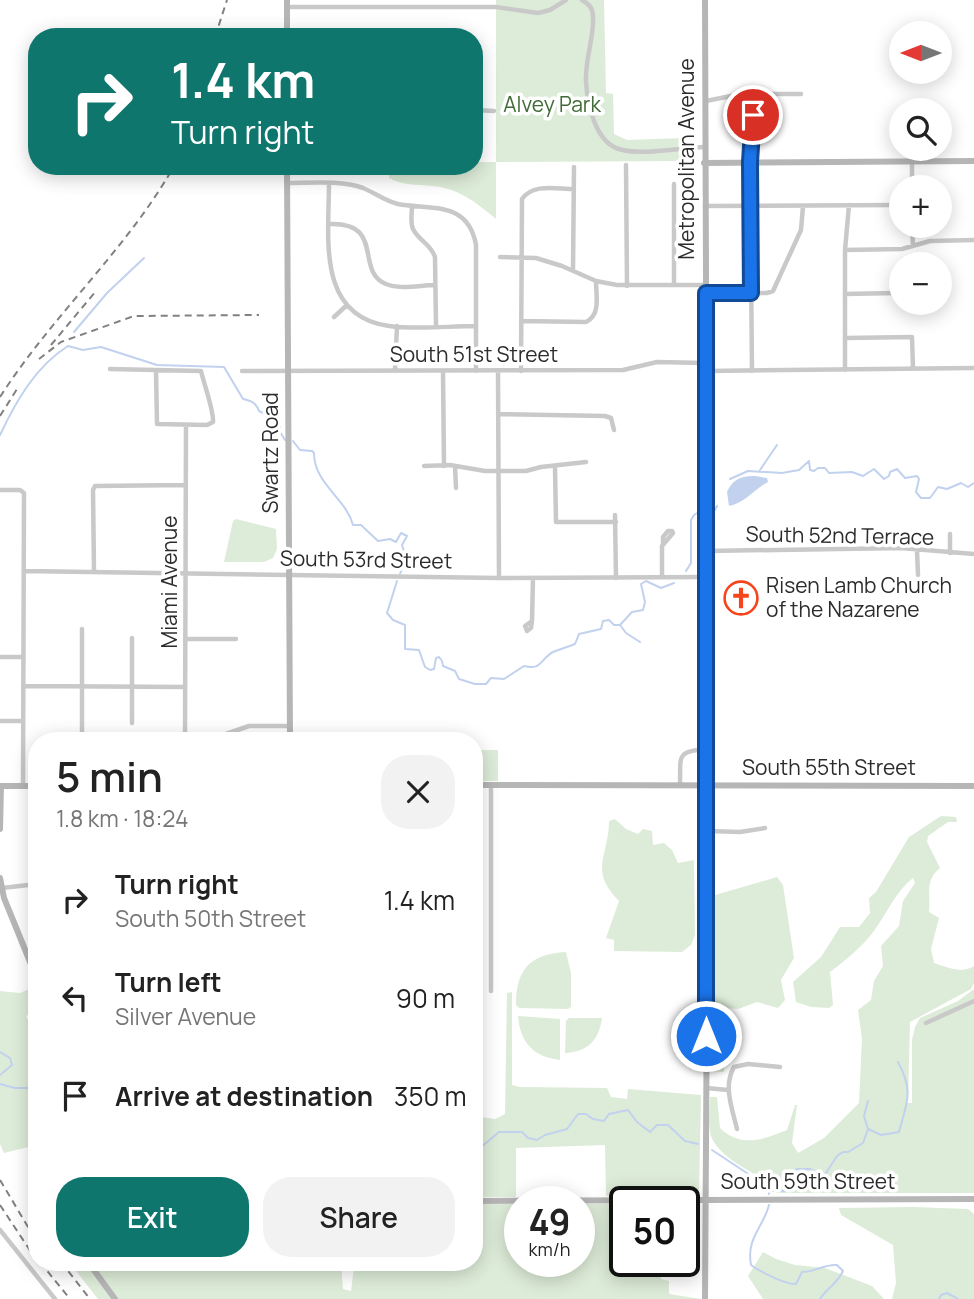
<!DOCTYPE html>
<meta charset="utf-8">
<style>
body{margin:0;font-family:Manrope,sans-serif;background:#f2f2f2;color:#222;height:100vh;display:flex;flex-direction:column;font-size:26px;white-space:nowrap}
*{box-sizing:border-box;margin:0}
p{font-size:23px;color:#767676}
.icon{flex:none;width:38px;height:38px;fill:none;stroke:currentColor;stroke-width:2;stroke-linecap:round;stroke-linejoin:round}
.map{position:relative;flex:1;overflow:hidden}
.drawer{position:absolute;left:28px;top:732px;width:455px;height:539px;display:flex;flex-direction:column;background:#fff;border-radius:28px;box-shadow:0 4px 18px #0003}
.drawer>*{flex:none}
.guide{position:absolute;left:28px;top:28px;width:455px;height:147px;border-radius:28px;box-shadow:0 4px 18px #0003;background:#0f766e;color:#fff;overflow:hidden}
.needle{width:46px;rotate:270deg}
.controls{position:absolute;left:889px;top:21px;display:grid;gap:14px}
.controls a{display:grid;place-items:center;width:63px;height:63px;border-radius:50%;background:#fff;box-shadow:0 4px 18px #0003;font-size:35px}
.speed{position:absolute;left:504px;top:1186px;display:flex;gap:14px;font-size:35px;font-weight:700;text-align:center}
.speed>*{display:grid;place-content:center;width:91px;height:91px;border-radius:50%;background:#fff;box-shadow:0 4px 18px #0003;line-height:1}
.speed small{font-size:18px;font-weight:400}
.speed .limit{border:4px solid #111;border-radius:10px;background:#fff;color:#111}
.pin{position:absolute;display:grid;place-items:center;width:60px;height:60px;color:#fff;margin:-30px;border:4px solid #fff;border-radius:50%;box-shadow:0 2px 7px #0007}
.me{position:absolute;width:77px;margin:-38px;rotate:0deg;stroke-linejoin:round;filter:drop-shadow(0 0 5px #0008)}
.turn{display:flex;align-items:center;gap:24px;height:147px;padding:0 28px;font-size:32px}
.turn .icon{width:91px;height:91px;stroke-width:2.5}
.turn b{display:block;font-size:49px;line-height:60px}
.round{display:grid;place-items:center;flex:none;width:74px;height:74px;border-radius:28px;background:#f2f2f2}
.summary{display:flex;align-items:center;justify-content:space-between;height:119px;padding:0 28px}
h1{font-size:42px;font-weight:600;line-height:52px}
.primary-button{display:flex;gap:14px;margin-top:auto;padding:14px 28px}
.primary-button a{flex:1;height:80px;border-radius:28px;background:#0f766e;color:#fff;font-size:28px;font-weight:600;line-height:80px;text-align:center}
.primary-button a+a{background:#f2f2f2;color:#222}
ul{padding:0;list-style:none}
li{display:flex;align-items:center;gap:21px;height:98px;padding:0 28px}
li div{flex:1}
li b{display:block;font-size:26px}
li em{font-style:normal}
.map>svg:first-child{display:block}
.green{fill:#ddecd8}
.water{fill:#c1d1ee}
.lines{fill:none;stroke-linecap:round;stroke-linejoin:round}
.stream{stroke:#c1d1ee;stroke-width:2}
.street{stroke:#c9c9c9;stroke-width:4.5}
.secondary{stroke:#b6b6b6;stroke-width:6}
.rail{stroke:#818181;stroke-width:2;stroke-dasharray:7 5;stroke-linecap:butt}
.route-casing{stroke:#114b97;stroke-width:18}
.route{stroke:#1a73e8;stroke-width:12}
.labels{text-anchor:middle;stroke-width:7;stroke-linejoin:round;paint-order:stroke}
.park-label{font-size:21px;fill:#416b36;stroke:#fff}
.street-label{font-size:21px;fill:#2c2c2c;stroke:#fff}
.poi-label{font-size:21px;fill:#2c2c2c;stroke:#fff;text-anchor:start}
</style>
<div class="map">
<svg width="974" height="1299" viewBox="0 0 974 1299">
<rect width="100%" height="100%" fill="#fff"/>
<path class="green" d="M 496,0 L 604,0 L 606,93 L 613,94 L 614,134 L 627,140 L 683,138 L 683,161 L 496,162 L 496,219 C 477,203 458,188 432,186 C 416,184 403,186 389,178 L 389,166 L 474,166 L 474,162 L 496,162 Z
M 236,519 L 276,529 L 277,549 L 273,558 L 264,562 L 224,562 L 233,521 Z
M 474,750 L 498,750 L 498,781 L 474,781 Z
M 941,816 L 956,817 L 957,822 L 948,822 L 928,836 L 927,842 L 940,868 C 924,881 931,894 929,912 L 939,918 L 931,949 L 934,963 C 946,967 962,974 974,966 L 974,983 L 971,989 L 910,1022 L 908,1103 L 912,1103 L 912,1040 L 915,1027 L 920,1018 L 958,1001 L 974,989 L 974,1193 L 776,1193 L 773,1184 C 755,1174 718,1157 711,1136 C 708,1125 710,1109 710,1097 L 717,1097 L 720,1128 C 741,1148 762,1140 787,1130 L 795,1105 L 797,1105 L 792,1143 L 798,1153 L 824,1138 L 859,1103 L 862,1039 L 858,1010 L 871,1000 L 874,981 L 883,966 L 881,946 L 899,926 L 903,901 L 915,883 L 913,878 C 896,891 887,913 874,931 C 862,947 846,960 830,972 L 833,1005 L 829,1008 L 811,1007 L 796,1002 L 793,982 L 821,957 L 840,927 L 859,927 L 870,913 L 869,898 L 876,892 L 909,837 Z
M 615,819 L 626,829 L 638,834 L 643,829 L 652,831 L 653,845 L 664,843 L 672,850 L 678,863 L 694,860 L 695,935 L 691,945 L 682,952 L 614,951 L 614,940 L 606,938 L 619,901 C 588,870 609,856 609,821 Z
M 777,877 L 783,885 L 794,958 L 781,980 L 785,1000 L 778,1008 L 757,1002 L 738,1009 L 723,1008 L 717,1012 L 716,1060 L 724,1066 L 724,1072 L 711,1071 L 712,896 Z
M 566,952 L 571,973 L 571,1007 L 568,1009 L 519,1008 L 516,1005 C 516,969 530,954 566,952 Z
M 36,986 L 37,1010 L 26,1016 L 37,1040 L 37,1145 L 4,1153 L 0,1144 L 0,991 L 20,993 Z
M 512,992 L 512,1085 L 520,1087 L 607,1088 L 611,1097 L 627,1099 L 628,1089 L 701,1095 L 699,1194 L 696,1197 L 606,1196 L 605,1145 L 516,1148 L 516,1197 L 478,1197 C 477,1170 474,1144 474,1116 L 495,1119 L 505,1114 L 507,993 Z
M 518,1016 L 560,1019 L 560,1060 C 534,1057 520,1043 518,1016 Z
M 569,1018 L 602,1018 C 599,1040 588,1052 565,1053 L 566,1021 Z
M 474,1204 L 520,1204 L 520,1262 L 579,1262 L 579,1204 L 625,1204 L 625,1262 L 660,1262 L 661,1279 L 669,1281 L 669,1294 L 701,1299 L 98,1299 L 69,1262 L 341,1262 L 343,1289 L 351,1291 L 354,1267 L 358,1262 L 474,1262 Z
M 913,1207 L 968,1209 L 974,1214 L 974,1299 L 892,1299 L 896,1283 L 893,1245 L 841,1215 L 839,1208 Z
M 763,1252 L 776,1259 L 795,1265 L 825,1268 L 872,1286 L 884,1299 L 763,1299 L 748,1276 Z"/>
<path class="water" d="M 755,476 L 767,478 L 768,482 C 754,489 745,503 729,506 L 727,492 C 733,479 741,476 755,476 Z"/>
<g class="lines">
<path class="stream" d="M 74,332 L 107,293 L 144,258
M 0,435 C 16,401 36,366 68,346 L 83,350 L 101,347 L 157,365 L 224,367 L 243,399 C 252,401 256,403 259,411 L 280,421 L 280,432 L 285,440
M 293,441 L 300,450 L 312,451 L 314,453 C 314,484 346,498 353,525 L 361,525 L 378,541 L 390,539 L 396,542 L 401,533 L 407,536 L 402,545 L 406,558 L 400,574
M 760,470 L 777,445
M 730,479 L 748,471 L 782,473 L 799,470 L 809,461 L 810,470 L 814,471 L 818,468 L 825,468 L 829,473 L 852,472 L 863,476 L 874,469 L 884,479 L 889,476 L 890,472 L 897,469 L 905,478 L 917,476 L 919,479 L 916,492 L 921,498 L 930,498 L 938,487 L 947,489 L 961,483 L 968,487 L 974,483
M 710,510 L 715,510 L 717,506
M 686,571 L 691,563 L 691,520 L 694,515 L 702,510
M 397,581 L 387,613 L 393,620 L 405,625 L 405,649 L 419,650 L 425,667 L 430,670 L 434,669 L 436,658 L 439,657 L 442,661 L 443,666 L 455,671 L 459,679 L 475,684 L 486,684 L 491,678 L 504,679 L 524,666 C 542,671 541,658 553,652 C 560,649 568,647 575,644 L 579,634 L 601,629 L 603,621 L 609,620 L 614,625 L 620,625 L 632,612 L 643,610 L 645,602 L 641,584 L 646,581 L 661,588 L 674,583
M 620,625 L 626,633 L 640,642
M 0,1052 L 10,1058 L 12,1065 L 0,1075
M 0,1084 L 15,1088 L 37,1088
M 37,1120 L 30,1123 L 30,1129 L 37,1130
M 868,1129 L 881,1135 L 899,1132 C 907,1102 914,1091 898,1062
M 712,1150 L 768,1187 L 769,1194
M 474,1153 L 499,1132 L 522,1132 L 528,1138 L 537,1140 L 545,1135 L 567,1129 L 578,1114 L 586,1114 L 593,1119 L 604,1121 L 609,1114 L 628,1110 L 637,1122 L 650,1132 L 657,1125 L 668,1125 L 685,1141 L 698,1144
M 769,1191 L 792,1191 L 795,1187 L 794,1171 L 797,1169 L 810,1169 L 824,1176 L 837,1156 L 843,1152 L 848,1152 L 863,1143 L 868,1129 L 864,1116 L 868,1101
M 769,1205 C 763,1228 746,1238 751,1265 C 759,1271 786,1285 796,1284 L 802,1272 C 816,1272 823,1264 837,1265 L 843,1271 C 837,1284 827,1288 820,1299
M 939,1299 L 941,1295 L 947,1293 L 958,1299"/>
<path class="street" d="M 582,0 C 589,4 593,8 593,17 C 594,38 585,59 586,81 C 587,103 595,142 619,149 C 641,156 680,148 704,147
M 287,7 L 496,7 L 538,13 L 550,10 L 566,0
M 706,101 L 741,94 L 801,94
M 474,110 L 494,111
M 912,161 L 912,187
M 626,165 L 627,286
M 287,183 C 312,183 340,180 363,188 C 375,193 385,201 398,204 C 429,210 468,200 476,245 L 476,371
M 329,183 C 329,237 316,316 389,326 C 417,330 448,326 476,326
M 674,184 L 674,285
M 412,206 C 412,213 410,222 413,229 C 419,241 431,244 435,257 L 436,326
M 705,206 L 901,205
M 329,224 C 386,222 354,271 386,284 C 400,290 421,285 435,285
M 912,226 L 913,246
M 845,250 L 902,249 L 930,241 L 974,240
M 500,257 L 536,258 L 562,266 L 596,281 L 617,285 L 705,285
M 573,271 L 574,167
M 706,293 L 767,293 L 773,291 L 801,230 L 803,206
M 845,294 L 896,293
M 334,317 L 347,305
M 521,321 L 586,322 C 601,315 596,296 596,281
M 846,338 L 912,337 L 913,368
M 110,369 L 201,371 C 204,384 214,411 213,422 L 207,425 L 157,424 L 156,371
M 845,370 L 845,250 L 849,205
M 242,371 L 623,370 L 657,362 L 705,363
M 395,371 L 397,326
M 443,371 L 444,466
M 498,371 L 499,578
M 521,371 L 522,199 C 533,183 556,189 574,189
M 706,371 L 974,368
M 752,371 L 750,162 L 753,115
M 498,414 L 605,416 L 611,418 L 614,430
M 424,466 L 450,465 L 485,471 L 526,471 L 541,467 L 586,462
M 455,466 L 456,488
M 555,467 L 556,522 L 616,522
M 0,490 L 20,490 L 24,493 L 23,786
M 615,515 L 616,578
M 707,551 L 901,548 L 974,554
M 917,551 L 918,575
M 950,553 L 950,534
M 24,571 L 499,578 L 707,577
M 94,572 L 93,490 L 95,486 L 186,485
M 662,577 L 662,546 L 673,533 L 672,531 L 668,531 L 663,537 L 663,543
M 532,621 L 533,578
M 532,621 L 531,628 L 527,631 L 525,626 Z
M 82,629 L 82,740
M 185,639 L 236,639
M 0,657 L 23,657
M 23,686 L 185,687
M 0,721 L 22,721
M 132,723 L 132,638
M 185,740 L 186,425
M 186,740 L 223,735 L 249,726 L 290,726
M 491,785 L 491,991
M 680,785 C 681,756 675,751 708,749
M 708,831 L 740,832 L 765,828
M 2,888 L 37,884
M 926,1023 L 974,1001
M 706,1088 L 728,1090
M 737,1129 C 732,1108 723,1086 734,1067 L 748,1064 L 780,1067
M 0,1230 L 55,1299"/>
<path class="secondary" d="M 287,0 L 287,37
M 704,163 L 974,161
M 287,166 L 290,740
M 474,785 L 974,786
M 0,786 L 37,786
M 0,829 L 1,786
M 0,878 L 4,898 L 37,979
M 474,1201 L 974,1199
M 88,1262 L 115,1299
M 705,1299 L 708,831 L 705,0"/>
<path class="rail" d="M 215,37 L 227,0
M 51,345 L 96,291
M 39,359 L 61,342 L 134,316 L 259,315
M 0,397 C 51,317 128,248 174,166
M 0,416 L 17,389
M 0,1180 L 37,1242
M 0,1205 L 37,1261
M 40,1262 L 70,1299
M 61,1262 L 90,1299"/>
</g>
<g class="lines">
<defs>
<path id="route" d="M 706,1036 L 706,293 L 751,293 L 750,162 L 753,115"/>
</defs>
<use href="#route" class="route-casing"/>
<use href="#route" class="route"/>
</g>
<defs>
<symbol id="church-ring" viewBox="-11 -11 22 22"><circle r="9.5" fill="#fff" stroke="#f6451c" stroke-width="1.5"/><path d="M-1.2-6h2.4v3.5h3.3v2.4h-3.3V6h-2.4V-.1h-3.3v-2.4h3.3Z" fill="#f6451c"/></symbol>
</defs>
<g fill-rule="evenodd">
<use href="#church-ring" x="722" y="579" width="38" height="38"/>
</g>
<g class="labels">
<g class="park-label">
<text x="552" y="112">Alvey Park</text>
</g>
<g class="street-label">
<text transform="translate(687 159) rotate(-90)" y="7">Metropolitan Avenue</text>
<text x="474" y="362">South 51st Street</text>
<text transform="translate(271 453) rotate(-90)" y="7">Swartz Road</text>
<text transform="translate(840 536) rotate(1)" y="7">South 52nd Terrace</text>
<text transform="translate(366 560) rotate(1)" y="7">South 53rd Street</text>
<text transform="translate(170 582) rotate(-90)" y="7">Miami Avenue</text>
<text x="829" y="775">South 55th Street</text>
<text x="808" y="1189">South 59th Street</text>
</g>
<g class="poi-label">
<text x="766" y="593">Risen Lamb Church<tspan x="766" dy="24">of the Nazarene</tspan></text>
</g>
</g>
</svg>
<div class="controls">
<a><svg class="needle" viewBox="-14 -14 28 28"><path d="M0-13l5 13h-10z" fill="#e53935"/><path d="M0 13l5-13h-10z" fill="#767676"/></svg></a>
<a><svg class="icon" aria-label="search" viewBox="0 0 24 24"><circle cx="10" cy="10" r="6"/><path d="M15 15l6 6"/></svg></a>
<a>+</a>
<a>−</a>
</div>
<div class="speed"><div>49<small>km/h</small></div><div class="limit">50</div></div>
<div class="pin" style="left:753px;top:115px;background:#d93025"><svg class="icon" aria-label="arrive" viewBox="0 0 24 24"><path d="M6 21V4h12l-3 4 3 4H6"/></svg></div>
<svg class="me" style="left:706px;top:1036px" viewBox="-20 -20 40 40"><circle r="17" fill="#1a73e8" stroke="#fff" stroke-width="3"/><path d="M0-11L8 9 0 5-8 9z" fill="#fff"/></svg>
<div class="guide">
<div class="turn"><svg class="icon" aria-label="right" viewBox="0 0 24 24"><path d="M7 20v-9h11M14 6l5 5-5 5"/></svg><div><b>1.4 km</b>Turn right</div></div>
</div>
<section class="drawer">
<div class="summary"><div><h1>5 min</h1><p>1.8 km · 18:24</p></div><a class="round"><svg class="icon" aria-label="close" viewBox="0 0 24 24"><path d="M6 6l12 12M18 6L6 18"/></svg></a></div>
<ul>
<li><svg class="icon" aria-label="right" viewBox="0 0 24 24"><path d="M7 20v-9h11M14 6l5 5-5 5"/></svg><div><b>Turn right</b><p>South 50th Street</p></div><em>1.4 km</em></li>
<li><svg class="icon" aria-label="left" viewBox="0 0 24 24"><path d="M17 20v-9H6M10 6l-5 5 5 5"/></svg><div><b>Turn left</b><p>Silver Avenue</p></div><em>90 m</em></li>
<li><svg class="icon" aria-label="arrive" viewBox="0 0 24 24"><path d="M6 21V4h12l-3 4 3 4H6"/></svg><div><b>Arrive at destination</b></div><em>350 m</em></li>
</ul>
<div class="primary-button"><a>Exit</a><a>Share</a></div>
</section>
</div>
